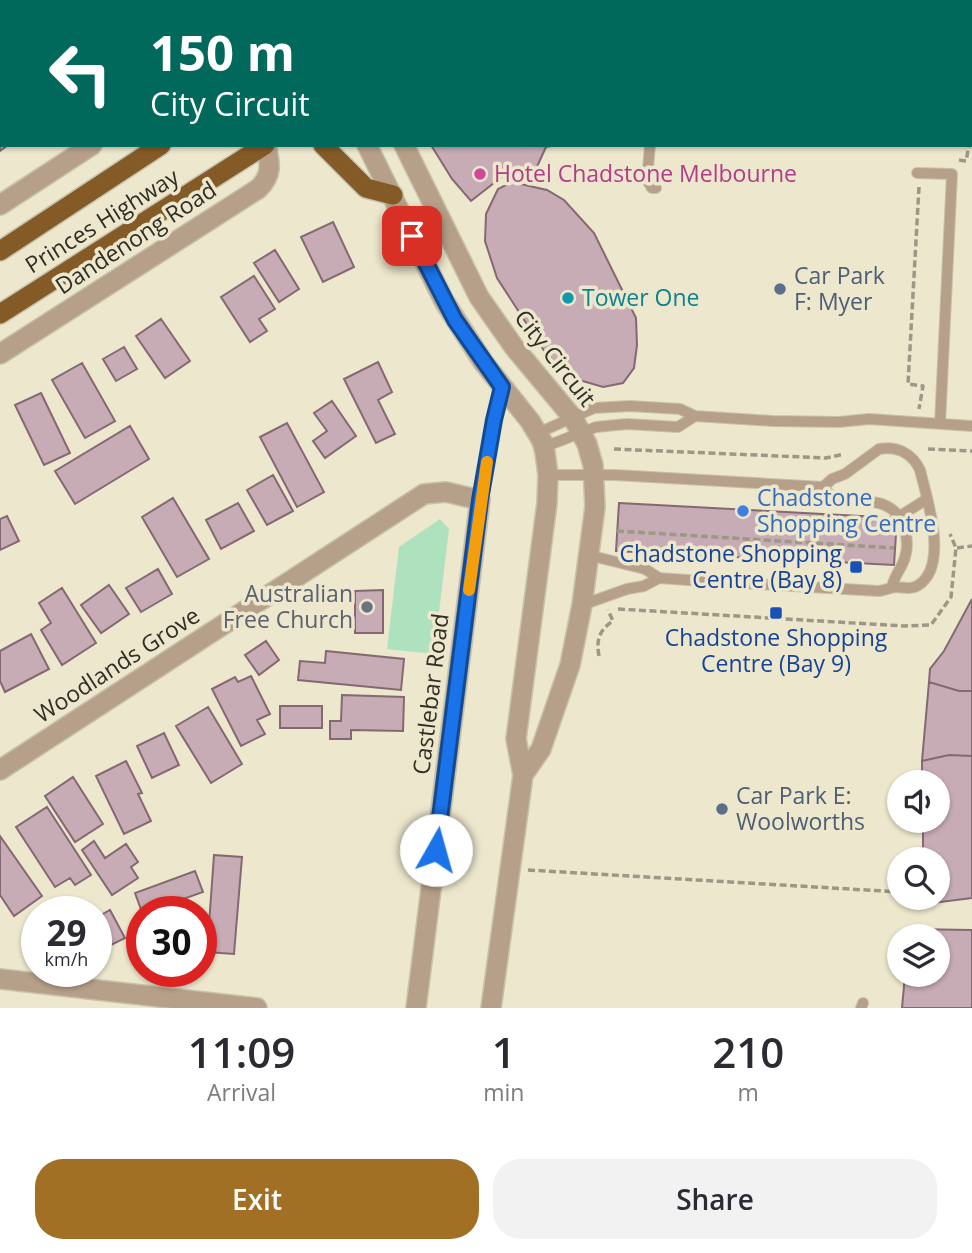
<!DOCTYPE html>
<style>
body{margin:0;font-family:"Open Sans",sans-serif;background:#f2f2f3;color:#2b2b33;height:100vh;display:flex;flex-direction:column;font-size:26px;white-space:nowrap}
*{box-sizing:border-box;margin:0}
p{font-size:23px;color:#7c7c81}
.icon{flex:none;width:38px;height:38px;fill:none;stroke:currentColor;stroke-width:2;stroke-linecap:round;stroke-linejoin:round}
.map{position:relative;height:1008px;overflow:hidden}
.sheet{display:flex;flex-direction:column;background:#fff;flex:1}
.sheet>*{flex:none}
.banner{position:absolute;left:0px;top:0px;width:973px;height:147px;box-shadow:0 2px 5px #0004;background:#00695c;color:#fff;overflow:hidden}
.controls{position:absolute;left:887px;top:770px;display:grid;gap:14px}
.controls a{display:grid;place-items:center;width:63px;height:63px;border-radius:50%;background:#fff;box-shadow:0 2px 5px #0004;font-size:35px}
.speed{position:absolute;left:21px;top:896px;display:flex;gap:14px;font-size:35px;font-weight:700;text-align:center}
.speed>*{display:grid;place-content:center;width:91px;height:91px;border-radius:50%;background:#fff;box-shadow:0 2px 5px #0004;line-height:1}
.speed small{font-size:18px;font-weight:400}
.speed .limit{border:10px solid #d22;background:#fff;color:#111}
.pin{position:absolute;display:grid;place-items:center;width:60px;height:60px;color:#fff;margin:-30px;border-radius:14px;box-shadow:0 4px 10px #0006}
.me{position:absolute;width:77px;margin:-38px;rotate:7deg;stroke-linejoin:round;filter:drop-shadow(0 0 5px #0008)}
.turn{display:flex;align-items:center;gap:24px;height:147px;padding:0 35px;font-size:32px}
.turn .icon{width:91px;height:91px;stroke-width:2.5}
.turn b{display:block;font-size:49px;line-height:60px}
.eta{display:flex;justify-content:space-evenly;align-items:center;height:119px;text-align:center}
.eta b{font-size:42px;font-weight:600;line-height:49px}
.action{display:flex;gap:14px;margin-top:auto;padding:14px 35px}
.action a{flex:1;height:80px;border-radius:28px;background:#a17025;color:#fff;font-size:28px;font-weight:600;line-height:80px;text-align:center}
.action a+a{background:#f2f2f3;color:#2b2b33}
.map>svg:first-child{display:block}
.green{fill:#aee2be}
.building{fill:#c7abb5;stroke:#836972;stroke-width:2}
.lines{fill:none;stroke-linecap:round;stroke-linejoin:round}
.service-casing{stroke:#c7c2ab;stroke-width:12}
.minor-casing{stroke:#c7c2ab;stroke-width:22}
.trunk-casing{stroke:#c7c2ab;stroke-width:22}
.path{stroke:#9c9885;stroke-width:3.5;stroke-dasharray:7 3.5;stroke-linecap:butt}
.service{stroke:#b7a089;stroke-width:10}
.minor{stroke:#b7a089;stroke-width:19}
.trunk{stroke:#845a26;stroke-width:19}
.route-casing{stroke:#114b97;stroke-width:18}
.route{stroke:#1a73e8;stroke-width:12}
.slow{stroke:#f59e0b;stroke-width:12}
.hotel-dot{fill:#d1479c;stroke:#ece7cd;stroke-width:2.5}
.service-dot{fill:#5c6f8a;stroke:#ece7cd;stroke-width:2.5}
.culture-dot{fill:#0f9aa8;stroke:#ece7cd;stroke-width:2.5}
.shop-dot{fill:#3f7fe0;stroke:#ece7cd;stroke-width:2.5}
.transit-dot{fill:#1a4fb4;stroke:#ece7cd;stroke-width:2.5}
.worship-dot{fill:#6b7280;stroke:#ece7cd;stroke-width:2.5}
.labels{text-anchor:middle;stroke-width:7;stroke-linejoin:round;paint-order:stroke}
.hotel-label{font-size:23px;fill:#b23c85;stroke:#ece7cd;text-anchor:start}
.street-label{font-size:23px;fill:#312f25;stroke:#ece7cd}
.service-label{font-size:23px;fill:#4e5e75;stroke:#ece7cd;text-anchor:start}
.culture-label{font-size:23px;fill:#0d838f;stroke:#ece7cd;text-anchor:start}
.shop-label{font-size:23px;fill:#366cbe;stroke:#ece7cd;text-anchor:start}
.transit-label{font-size:23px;fill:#164399;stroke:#ece7cd;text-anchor:end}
.worship-label{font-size:23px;fill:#5b616d;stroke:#ece7cd;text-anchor:end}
</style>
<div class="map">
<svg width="972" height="1008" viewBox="0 0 972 1008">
<rect width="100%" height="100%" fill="#ece7cd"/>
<path class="green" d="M 440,519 L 449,529 L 434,654 L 387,649 L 399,547 Z"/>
<path class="building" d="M 0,0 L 36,0 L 2,2 L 2,34 Z
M 127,0 L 190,0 L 123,2 Z
M 575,0 L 621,0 L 622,2 L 573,2 Z
M 723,0 L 972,0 L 972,83 L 971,2 L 721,2 Z
M 0,52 L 2,52 L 2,93 L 0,93 Z
M 0,113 L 2,145 L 8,145 L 0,151 Z
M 431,145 L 556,145 L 546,147 L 535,171 L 519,171 L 503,176 L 471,201 L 452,179 Z
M 512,182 L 547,190 L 564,200 L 594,233 L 636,318 L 637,345 L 634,368 L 623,383 L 603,387 L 576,379 L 550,360 L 497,278 L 485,241 L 486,214 L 498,189 Z
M 333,222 L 354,267 L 323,282 L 301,237 Z
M 275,250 L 299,289 L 279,302 L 254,263 Z
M 254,276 L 275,309 L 259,319 L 267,331 L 250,342 L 221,297 Z
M 161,319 L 190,361 L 165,378 L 136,336 Z
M 124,347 L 137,369 L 116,381 L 103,359 Z
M 378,362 L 392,392 L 378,400 L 395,434 L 376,443 L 344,379 Z
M 82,363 L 115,421 L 85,438 L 52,380 Z
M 41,393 L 70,453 L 44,465 L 15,405 Z
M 332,401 L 356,436 L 325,458 L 313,441 L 327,431 L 314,413 Z
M 287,423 L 324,492 L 297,507 L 260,437 Z
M 130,426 L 149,459 L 75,504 L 55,471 Z
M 273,475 L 293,511 L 267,525 L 247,490 Z
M 173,498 L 209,559 L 177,577 L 142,517 Z
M 238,503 L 254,531 L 221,549 L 206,520 Z
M 619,503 L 897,518 L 894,565 L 616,551 Z
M 7,516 L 19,541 L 0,550 L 0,519 Z
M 158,569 L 172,594 L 141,612 L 126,588 Z
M 109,585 L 129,614 L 101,633 L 81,605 Z
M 62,588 L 96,643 L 62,665 L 41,630 L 51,623 L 39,603 Z
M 383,590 L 383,633 L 355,633 L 355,591 Z
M 972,599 L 972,691 L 959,691 L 929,682 L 930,669 L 944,651 Z
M 31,634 L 49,669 L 5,692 L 0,681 L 0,651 Z
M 266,641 L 279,660 L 259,675 L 245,655 Z
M 326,651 L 404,659 L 401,690 L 298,680 L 300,661 L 325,663 Z
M 251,676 L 270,714 L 257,720 L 265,734 L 241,746 L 212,689 L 235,677 L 238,682 Z
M 929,682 L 959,691 L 972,691 L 972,756 L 949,755 L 922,761 Z
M 342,695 L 404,697 L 403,731 L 351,730 L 351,739 L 330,739 L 330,721 L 341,721 Z
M 280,706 L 322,706 L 322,728 L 280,728 Z
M 208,707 L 242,764 L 211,783 L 176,726 Z
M 164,733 L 179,765 L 152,778 L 137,746 Z
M 949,755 L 972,756 L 972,898 L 933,903 L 932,898 L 938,898 L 938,859 L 923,859 L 923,821 L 938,821 L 938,782 L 922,782 L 922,761 Z
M 126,761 L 142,793 L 138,794 L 151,821 L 124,834 L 96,776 Z
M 73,777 L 103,824 L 75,842 L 45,796 Z
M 47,807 L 91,875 L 75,885 L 70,878 L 55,887 L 16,827 Z
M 0,836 L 42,896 L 14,916 L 0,895 Z
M 94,841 L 105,858 L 126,844 L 138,862 L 131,867 L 138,878 L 112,895 L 82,850 Z
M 214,855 L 242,857 L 234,954 L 207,952 Z
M 195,871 L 203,892 L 172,903 L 175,912 L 142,912 L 135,893 Z
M 72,904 L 76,912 L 60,912 Z
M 110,910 L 125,938 L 105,948 L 96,932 L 96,918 Z
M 909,929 L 972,930 L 972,1008 L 902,1008 L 905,975 L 938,975 L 938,936 L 908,936 Z"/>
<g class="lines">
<defs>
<path id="service" d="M 648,2 L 648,0
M 671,2 L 672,0
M 650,145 L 647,180 L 652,188 L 656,188
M 917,173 L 952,174 L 940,424
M 538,433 L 594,408 L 630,406 L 680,409 L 695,416 L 772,421 L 839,422 L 869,419 L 972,426
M 544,447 L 596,427 L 627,424 L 678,427 L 695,416
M 548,475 L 615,475 L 823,487 L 835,500 C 864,502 895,495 905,530 C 907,538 908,548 905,557 C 902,569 895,573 892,587
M 480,500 L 494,420 L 502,388
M 900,516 L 927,499
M 588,555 L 645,569 L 659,578 L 687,580 L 879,591 C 885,590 890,588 895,587 C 902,587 910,590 917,586 C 950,567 927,499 920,470 C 912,453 897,446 879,449 L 845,474 L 832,479 L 823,487
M 582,605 L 627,589 L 644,586 L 659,578
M 861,1008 L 863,1003"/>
<path id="minor" d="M 307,2 L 310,0
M 367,145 L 444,301 L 483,362 L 530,421 L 542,441 L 545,452 L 548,475 L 547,503 L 516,739 L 523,775 L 491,1008
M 404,145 L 479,297 L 514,347 L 573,418 L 587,444 L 593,465 L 595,507 L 582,605 L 570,665 L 541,749 L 523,775
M 0,205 L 92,145
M 0,354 L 258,189 C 273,175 270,163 266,145
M 0,770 L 424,494 L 446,492 L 480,500 L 416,1008
M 0,979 L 257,1008"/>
<path id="trunk" d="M 368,2 L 371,0
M 460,2 L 462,0
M 323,145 L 366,188 L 393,195
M 0,251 L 161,145
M 0,314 L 265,145"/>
</defs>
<use href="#service" class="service-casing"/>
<use href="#minor" class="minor-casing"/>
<use href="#trunk" class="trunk-casing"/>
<path class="path" d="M 971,137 L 972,135
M 971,141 L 972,143
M 959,160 L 966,161 L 969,145
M 919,187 L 908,384 L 923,386 L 919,409
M 614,449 L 826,458 L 844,454
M 928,449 L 972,451
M 617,531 L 894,548
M 957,548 L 972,546
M 618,609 L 904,626 L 931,625 L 951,597 L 956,548 L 950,534
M 599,656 C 596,640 599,630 613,621 L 608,610
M 528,870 L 900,892"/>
<use href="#service" class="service"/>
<use href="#minor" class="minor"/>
<use href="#trunk" class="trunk"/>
</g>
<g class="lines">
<defs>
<path id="route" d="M 412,236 L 455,320 L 502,387 L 494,420 L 480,500 L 436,850"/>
</defs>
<use href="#route" class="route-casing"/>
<use href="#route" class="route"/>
<path class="slow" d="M 469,590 L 487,462"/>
</g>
<circle class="hotel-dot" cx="480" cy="174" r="7"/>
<g class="service-dot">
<circle cx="780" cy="289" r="7"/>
<circle cx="722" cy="809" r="7"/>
</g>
<circle class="culture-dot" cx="568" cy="298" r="7"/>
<circle class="shop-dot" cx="743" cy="511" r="7"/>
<g class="transit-dot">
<rect x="849" y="560" width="14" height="14" rx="3.5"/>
<rect x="769" y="606" width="14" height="14" rx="3.5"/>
</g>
<circle class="worship-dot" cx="367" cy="607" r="7"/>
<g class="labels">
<g class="hotel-label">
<text x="494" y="182">Hotel Chadstone Melbourne</text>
</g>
<g class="street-label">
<text transform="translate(102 221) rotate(-32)" y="8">Princes Highway</text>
<text transform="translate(136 238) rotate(-33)" y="8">Dandenong Road</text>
<text transform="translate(555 358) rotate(52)" y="8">City Circuit</text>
<text transform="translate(117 665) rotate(-33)" y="8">Woodlands Grove</text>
<text transform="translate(431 694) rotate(-83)" y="8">Castlebar Road</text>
</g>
<g class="service-label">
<text x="794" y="284">Car Park<tspan x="794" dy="26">F: Myer</tspan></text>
<text x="736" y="804">Car Park E:<tspan x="736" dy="26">Woolworths</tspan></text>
</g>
<g class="culture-label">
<text x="582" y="306">Tower One</text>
</g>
<g class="shop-label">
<text x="757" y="506">Chadstone<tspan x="757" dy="26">Shopping Centre</tspan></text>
</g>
<g class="transit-label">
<text x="842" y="562">Chadstone Shopping<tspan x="842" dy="26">Centre (Bay 8)</tspan></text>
<text x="776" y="646" text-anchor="middle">Chadstone Shopping<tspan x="776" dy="26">Centre (Bay 9)</tspan></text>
</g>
<g class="worship-label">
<text x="353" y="602">Australian<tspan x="353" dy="26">Free Church</tspan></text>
</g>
</g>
</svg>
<div class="controls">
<a><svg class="icon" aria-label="sound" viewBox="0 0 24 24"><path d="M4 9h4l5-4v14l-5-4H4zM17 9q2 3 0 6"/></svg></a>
<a><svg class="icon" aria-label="search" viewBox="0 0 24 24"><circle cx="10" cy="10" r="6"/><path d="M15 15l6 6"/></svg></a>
<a><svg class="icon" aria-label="layers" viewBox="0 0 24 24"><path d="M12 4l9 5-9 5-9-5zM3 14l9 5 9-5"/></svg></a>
</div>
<div class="speed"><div>29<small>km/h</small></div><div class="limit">30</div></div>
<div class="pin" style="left:412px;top:236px;background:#d93025"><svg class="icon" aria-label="arrive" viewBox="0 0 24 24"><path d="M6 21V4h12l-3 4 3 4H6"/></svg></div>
<svg class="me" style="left:436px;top:850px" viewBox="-20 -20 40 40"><circle r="19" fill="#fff"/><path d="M0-13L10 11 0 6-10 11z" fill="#1a73e8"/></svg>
<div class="banner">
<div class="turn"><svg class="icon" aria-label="left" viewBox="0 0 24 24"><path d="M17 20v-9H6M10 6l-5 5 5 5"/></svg><div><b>150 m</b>City Circuit</div></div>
</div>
</div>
<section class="sheet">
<div class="eta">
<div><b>11:09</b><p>Arrival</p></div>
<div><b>1</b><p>min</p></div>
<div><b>210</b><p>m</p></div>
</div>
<div class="action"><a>Exit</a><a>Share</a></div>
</section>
